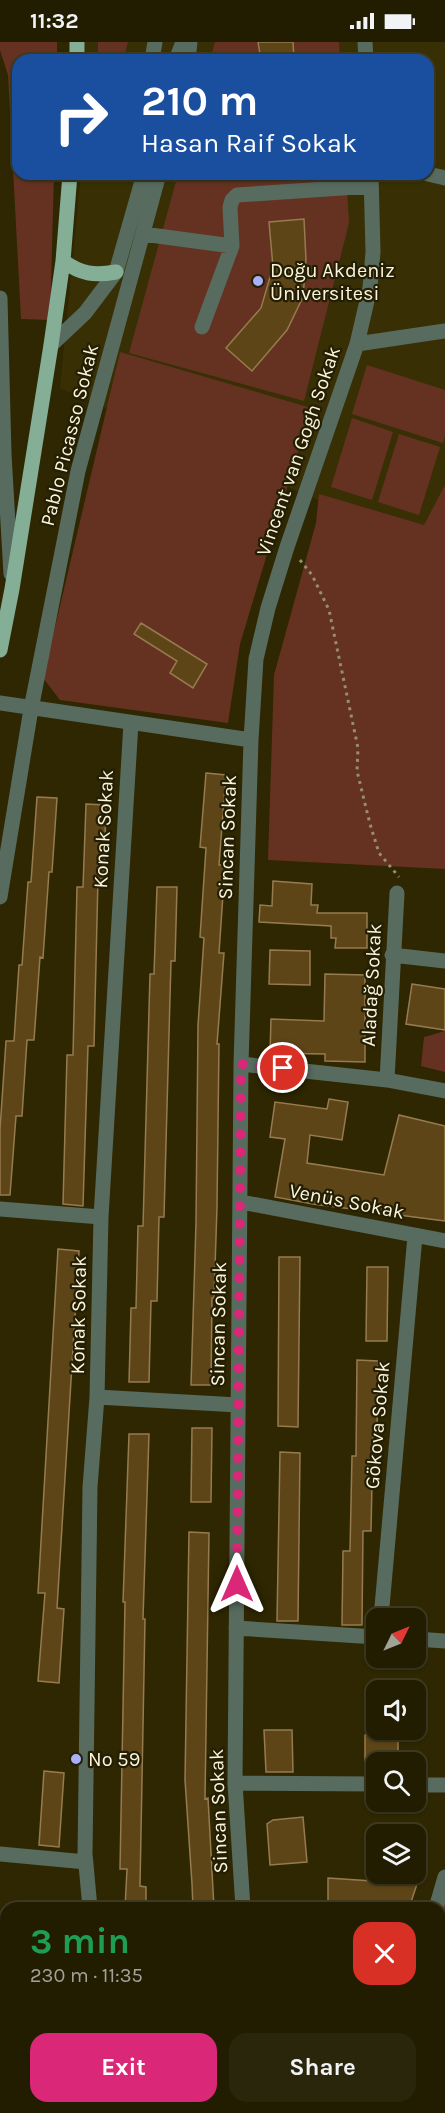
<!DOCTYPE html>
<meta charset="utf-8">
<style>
body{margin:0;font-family:Karla,sans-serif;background:#2a260b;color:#f1f3f6;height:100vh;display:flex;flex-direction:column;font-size:22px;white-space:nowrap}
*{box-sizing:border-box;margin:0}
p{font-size:20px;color:#a2a299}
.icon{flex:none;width:33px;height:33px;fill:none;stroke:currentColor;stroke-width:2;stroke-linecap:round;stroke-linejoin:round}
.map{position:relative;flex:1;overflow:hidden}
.drawer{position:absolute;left:0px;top:1860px;width:446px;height:212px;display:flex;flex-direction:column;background:#221d01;border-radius:18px 18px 0 0;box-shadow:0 2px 4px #0004,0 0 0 2px #3f3b23}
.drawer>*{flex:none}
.banner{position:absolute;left:12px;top:12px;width:422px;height:126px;border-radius:18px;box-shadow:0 2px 4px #0004,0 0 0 2px #3f3b23;background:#1a4fa0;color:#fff;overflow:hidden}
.needle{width:39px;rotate:47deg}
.controls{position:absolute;left:366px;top:1566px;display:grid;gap:12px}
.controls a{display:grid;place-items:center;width:60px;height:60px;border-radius:12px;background:#221d01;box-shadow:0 2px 4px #0004,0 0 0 2px #3f3b23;font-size:30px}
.pin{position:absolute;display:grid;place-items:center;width:51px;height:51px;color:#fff;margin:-26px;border:3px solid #fff;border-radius:50%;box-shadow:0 2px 6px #0007}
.me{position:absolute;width:66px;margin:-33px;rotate:0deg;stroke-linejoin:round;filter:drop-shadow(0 0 4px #0008)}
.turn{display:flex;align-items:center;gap:21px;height:126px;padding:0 30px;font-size:27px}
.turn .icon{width:78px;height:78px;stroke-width:2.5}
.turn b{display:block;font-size:42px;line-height:51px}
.round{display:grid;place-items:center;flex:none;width:63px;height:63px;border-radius:18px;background:#2a260b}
.headline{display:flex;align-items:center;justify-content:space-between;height:102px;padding:0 30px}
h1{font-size:36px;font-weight:700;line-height:45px;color:#1e9e55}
.primary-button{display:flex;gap:12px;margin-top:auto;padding:12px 30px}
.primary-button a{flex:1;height:69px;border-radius:18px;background:#db2777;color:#fff;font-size:24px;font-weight:700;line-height:69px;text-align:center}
.primary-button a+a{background:#2a260b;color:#f1f3f6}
.status{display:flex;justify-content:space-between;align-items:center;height:42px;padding:0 30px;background:#221d01;direction:ltr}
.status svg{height:16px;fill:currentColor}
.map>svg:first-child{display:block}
.built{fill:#383004}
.green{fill:#653221}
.building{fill:#5e4518;stroke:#967b4f;stroke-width:1.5}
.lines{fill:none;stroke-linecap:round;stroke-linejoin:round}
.path{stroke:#958f6f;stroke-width:3;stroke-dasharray:3 4.5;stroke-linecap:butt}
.minor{stroke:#576b5f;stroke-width:15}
.major{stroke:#84af96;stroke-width:15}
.route{stroke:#db2777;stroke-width:10;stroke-dasharray:0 18}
.poi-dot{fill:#a8b0fc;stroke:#231e04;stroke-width:2}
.labels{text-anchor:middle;stroke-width:4.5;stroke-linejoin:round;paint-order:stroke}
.poi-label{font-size:20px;fill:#faf5db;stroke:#231e04;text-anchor:start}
.street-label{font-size:20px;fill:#faf5db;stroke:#231e04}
</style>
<div class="status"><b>11:32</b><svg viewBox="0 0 49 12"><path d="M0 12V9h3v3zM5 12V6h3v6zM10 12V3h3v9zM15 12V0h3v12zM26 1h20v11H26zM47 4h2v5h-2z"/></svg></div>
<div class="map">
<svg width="445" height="2071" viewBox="0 0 445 2071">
<rect width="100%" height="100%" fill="#2e2701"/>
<path class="built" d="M 85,0 L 445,0 L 445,509 L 443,512 L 60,346 L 81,132 L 428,132 L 428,18 L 85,18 Z"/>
<path class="green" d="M 0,0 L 57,0 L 57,18 L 18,18 L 18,132 L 54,132 L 50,278 L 21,277 L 8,33 L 0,8 Z
M 98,0 L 128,0 L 123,18 L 98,18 Z
M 215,0 L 339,0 L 340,18 L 210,18 Z
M 178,132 L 346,132 L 349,181 L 304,359 L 129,311 Z
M 120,310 L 311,366 L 240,602 L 228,681 L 60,658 L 43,636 Z
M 367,323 L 445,348 L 445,394 L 443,401 L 352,372 Z
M 352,376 L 393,390 L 372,458 L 331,445 Z
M 399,392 L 440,405 L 419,473 L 378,460 Z
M 445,443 L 445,827 L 268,818 L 274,633 L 316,481 L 319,452 L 424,483 Z
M 445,989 L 445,1030 L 421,1024 L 424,995 Z
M 445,1854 L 445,1986 L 440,1984 L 440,1870 Z"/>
<path class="building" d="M 258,0 L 293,0 L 294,18 L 261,18 Z
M 304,177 L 306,218 L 303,255 L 287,288 L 252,329 L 226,306 L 261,266 L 273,225 L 269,180 Z
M 141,581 L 207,622 L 193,646 L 170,631 L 177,619 L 134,592 Z
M 206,731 L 226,733 L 219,823 L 225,823 L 219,911 L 224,911 L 217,1002 L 219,1002 L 217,1165 L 214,1256 L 212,1256 L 211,1343 L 191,1343 L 196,1181 L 198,983 L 204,896 L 200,895 L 206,806 L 200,805 Z
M 37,755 L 57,756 L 52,830 L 49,830 L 43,916 L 40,915 L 34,998 L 27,998 L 22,1074 L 16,1074 L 10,1153 L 0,1153 L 0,1087 L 6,999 L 14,999 L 19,923 L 22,923 L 28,840 L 31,840 Z
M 86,762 L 106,763 L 104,837 L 98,837 L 94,1004 L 88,1004 L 83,1164 L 63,1162 L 67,1013 L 73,1013 L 77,845 L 83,845 Z
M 273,839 L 312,842 L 311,863 L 318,863 L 317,871 L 367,871 L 367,906 L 335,906 L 336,896 L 331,896 L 331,884 L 259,880 L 260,863 L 272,864 Z
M 157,845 L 177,845 L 175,919 L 171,919 L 164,1175 L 159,1175 L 157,1259 L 151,1259 L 149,1340 L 129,1340 L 131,1266 L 136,1266 L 138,1184 L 143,1184 L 150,932 L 154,932 Z
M 270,908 L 310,909 L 310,943 L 269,942 Z
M 325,932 L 365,933 L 365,1020 L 325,1019 L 325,1012 L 270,1011 L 271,977 L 324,979 Z
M 412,942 L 445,947 L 445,988 L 406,982 Z
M 329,1057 L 348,1060 L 342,1098 L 310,1093 L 307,1121 L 384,1133 L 399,1073 L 445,1084 L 445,1179 L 313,1162 L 275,1155 L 285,1097 L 270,1095 L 275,1060 L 327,1067 Z
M 58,1207 L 79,1209 L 57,1566 L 64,1567 L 59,1641 L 38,1639 L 45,1551 L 38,1551 Z
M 279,1215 L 300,1215 L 298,1385 L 278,1384 Z
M 367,1225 L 388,1225 L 387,1299 L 366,1299 Z
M 357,1318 L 378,1319 L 377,1393 L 373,1393 L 371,1489 L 363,1489 L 362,1583 L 342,1583 L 343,1509 L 350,1509 L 352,1414 L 356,1414 Z
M 192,1386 L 212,1386 L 211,1460 L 191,1460 Z
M 129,1392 L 149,1392 L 143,1577 L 145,1577 L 140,1844 L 146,1845 L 146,1866 L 125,1866 L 127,1827 L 120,1827 L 125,1560 L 123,1560 Z
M 280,1410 L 300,1411 L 298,1579 L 277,1579 Z
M 189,1490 L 209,1491 L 205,1757 L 208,1756 L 214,1866 L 193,1866 L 192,1842 L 185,1738 Z
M 264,1688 L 292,1688 L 293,1730 L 266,1730 Z
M 398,1692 L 398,1720 L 365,1720 L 365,1693 Z
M 44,1729 L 64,1731 L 59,1805 L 39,1803 Z
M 303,1775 L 307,1820 L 270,1823 L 267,1782 L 273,1778 Z
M 328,1836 L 417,1842 L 409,1866 L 328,1866 Z"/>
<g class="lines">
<path class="path" d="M 300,518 L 312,533 L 329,568 L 358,706 L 357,729 L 370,782 L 379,811 L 399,835"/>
<path class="minor" d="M 365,0 L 366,18
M 152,18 L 155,0
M 176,18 L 183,0
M 188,18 L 190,0
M 428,132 L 445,136
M 143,192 L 232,204
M 0,256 L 4,412 L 11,532
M 202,285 L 232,204 L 230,165 L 232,158 L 237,153 L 371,144
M 357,302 L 445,289
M 51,303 L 85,271 L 116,230 L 144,132
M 0,661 L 251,698
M 0,855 L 31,667 L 78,429 L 159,132
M 392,913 L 445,919
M 241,1022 L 387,1038 L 445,1049
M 387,1038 L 397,851
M 241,1160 L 445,1199
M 0,1167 L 101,1175
M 97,1355 L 238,1363
M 381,1576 L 415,1194
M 236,1586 L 376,1595
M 416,1597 L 445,1599
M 235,1741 L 376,1742
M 416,1743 L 445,1743
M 0,1812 L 86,1820
M 90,1866 L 85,1812 L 90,1445 L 97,1355 L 101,1175 L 131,681
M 243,1866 L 235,1741 L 241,1022 L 251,698 L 256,617 L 268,566 L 287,505 L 357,302 L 370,246 L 373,210 L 371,132
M 436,1866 L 445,1835
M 440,2023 L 445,2024
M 252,2066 L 253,2071
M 91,2071 L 91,2066
M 367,2071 L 367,2066"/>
<path class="major" d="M 77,18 L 77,0
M 63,219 C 81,232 94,234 116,230
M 0,608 L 12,547 L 51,303 L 63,219 L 70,132"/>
</g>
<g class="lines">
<path class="route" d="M 237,1542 L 241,1022 L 283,1026"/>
</g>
<g class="poi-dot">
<circle cx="258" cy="239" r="6"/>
<circle cx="76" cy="1717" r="6"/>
</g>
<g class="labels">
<g class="poi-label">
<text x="270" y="235">Doğu Akdeniz<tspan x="270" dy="23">Üniversitesi</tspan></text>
<text x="88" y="1724">No 59</text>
</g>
<g class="street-label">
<text transform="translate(69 393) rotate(-76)" y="7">Pablo Picasso Sokak</text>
<text transform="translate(298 409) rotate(-71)" y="7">Vincent van Gogh Sokak</text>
<text transform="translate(103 787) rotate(-87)" y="7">Konak Sokak</text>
<text transform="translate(227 795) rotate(-88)" y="7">Sincan Sokak</text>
<text transform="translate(371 943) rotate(-87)" y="7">Aladağ Sokak</text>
<text transform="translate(347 1159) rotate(11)" y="7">Venüs Sokak</text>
<text transform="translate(78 1273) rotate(-89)" y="7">Konak Sokak</text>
<text transform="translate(218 1282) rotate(-89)" y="7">Sincan Sokak</text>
<text transform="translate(377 1383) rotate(-85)" y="7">Gökova Sokak</text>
<text transform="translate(218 1769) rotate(-92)" y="7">Sincan Sokak</text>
</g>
</g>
</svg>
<div class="controls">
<a><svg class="needle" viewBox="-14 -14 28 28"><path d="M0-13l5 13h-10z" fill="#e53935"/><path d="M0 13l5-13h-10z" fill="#a2a299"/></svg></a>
<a><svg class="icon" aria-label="sound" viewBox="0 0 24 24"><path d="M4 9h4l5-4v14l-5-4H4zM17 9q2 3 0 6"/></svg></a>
<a><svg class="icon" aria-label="search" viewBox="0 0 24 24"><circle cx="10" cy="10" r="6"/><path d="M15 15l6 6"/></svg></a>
<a><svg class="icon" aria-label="layers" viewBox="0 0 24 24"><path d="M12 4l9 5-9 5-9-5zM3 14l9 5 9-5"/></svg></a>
</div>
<div class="pin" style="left:283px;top:1026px;background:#d93025"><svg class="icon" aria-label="arrive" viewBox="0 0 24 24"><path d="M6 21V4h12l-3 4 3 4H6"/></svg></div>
<svg class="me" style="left:237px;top:1542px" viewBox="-20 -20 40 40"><path d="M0-17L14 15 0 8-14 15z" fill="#db2777" stroke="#fff" stroke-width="4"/></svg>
<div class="banner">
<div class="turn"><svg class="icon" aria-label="right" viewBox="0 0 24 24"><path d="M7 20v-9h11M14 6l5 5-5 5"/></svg><div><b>210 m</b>Hasan Raif Sokak</div></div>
</div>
<section class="drawer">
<div class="headline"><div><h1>3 min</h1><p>230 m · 11:35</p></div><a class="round" style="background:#d93025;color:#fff"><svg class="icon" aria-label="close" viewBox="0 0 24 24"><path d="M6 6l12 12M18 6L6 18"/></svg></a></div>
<div class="primary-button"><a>Exit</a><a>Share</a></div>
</section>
</div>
